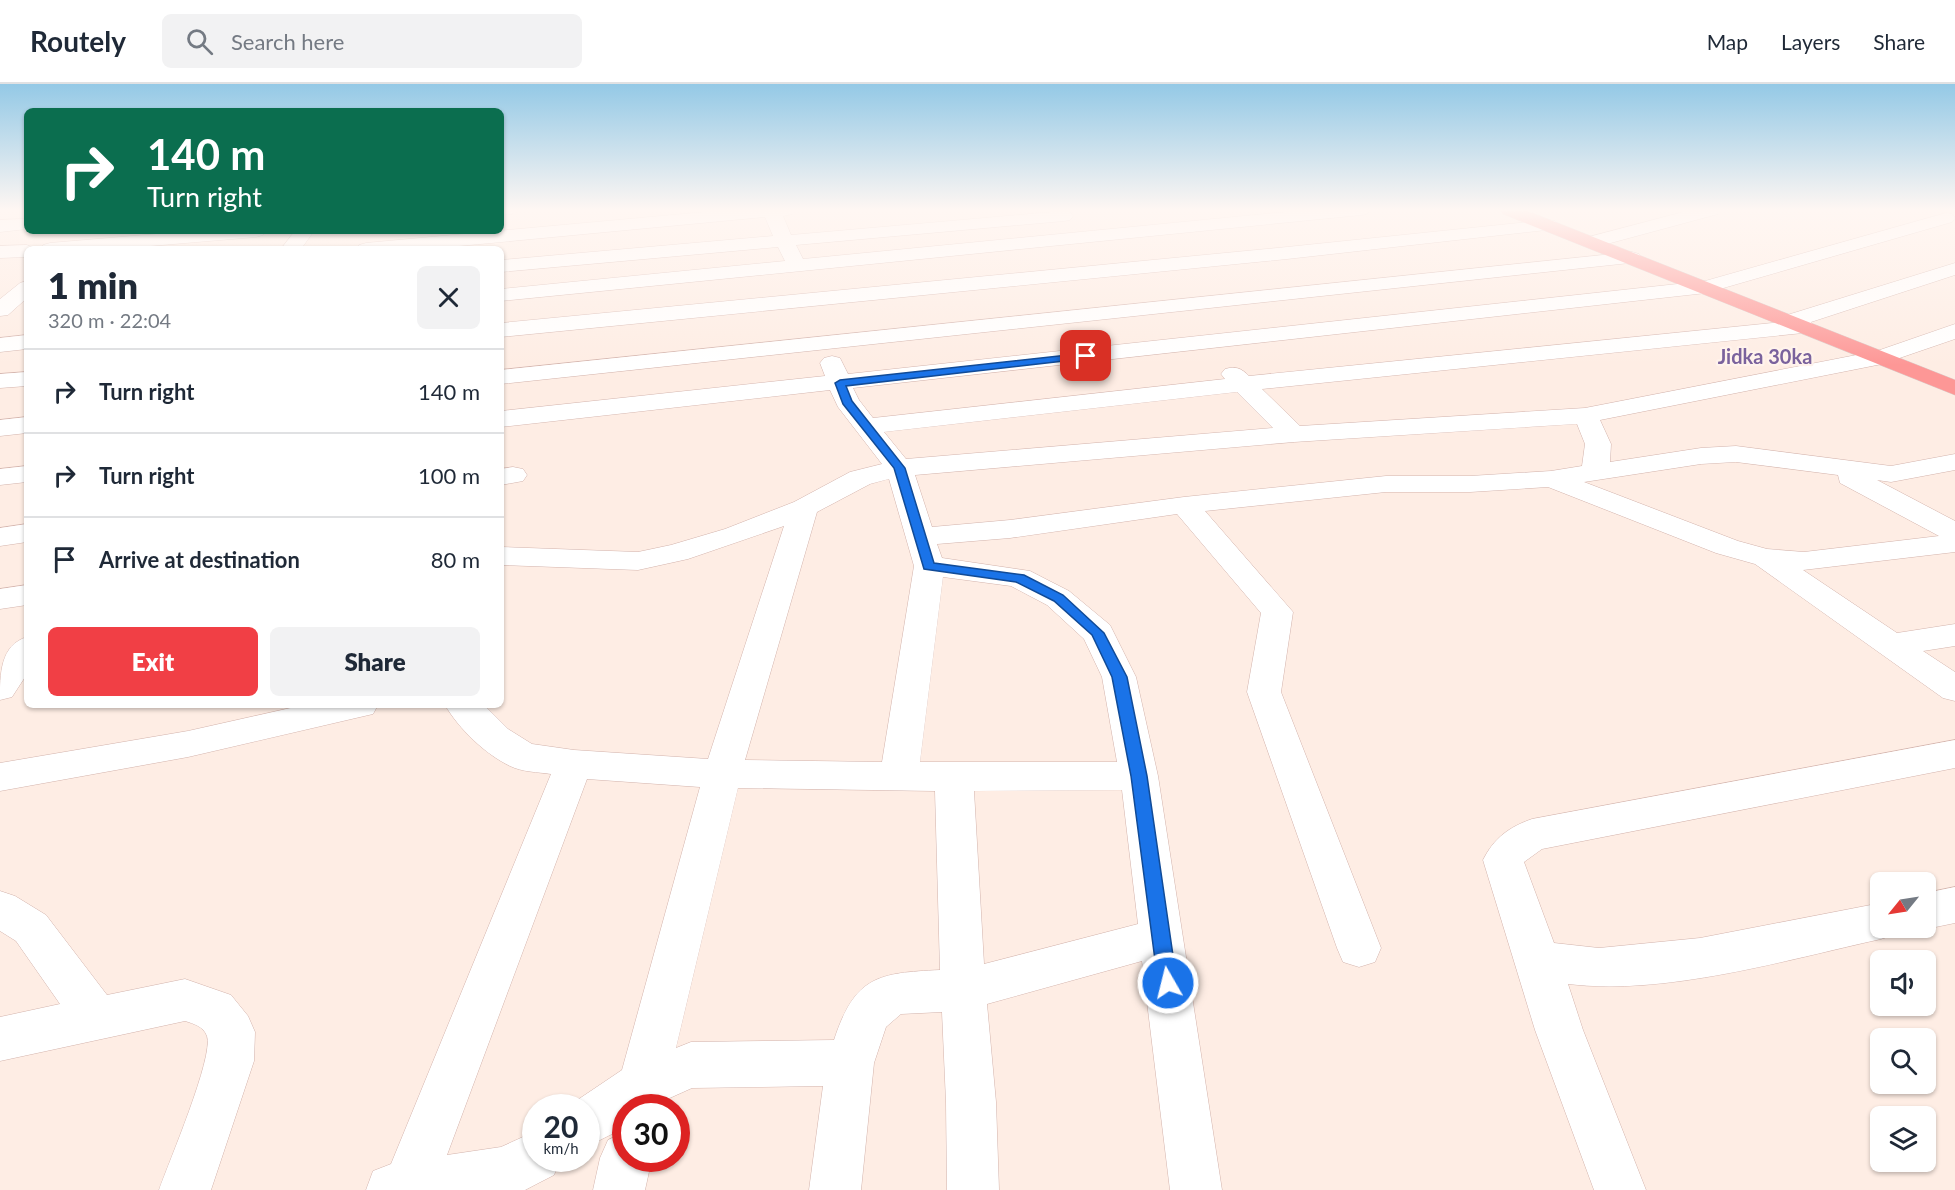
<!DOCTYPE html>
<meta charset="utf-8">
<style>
body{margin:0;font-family:Lato,sans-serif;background:#f2f2f3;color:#1f2937;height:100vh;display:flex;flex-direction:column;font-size:22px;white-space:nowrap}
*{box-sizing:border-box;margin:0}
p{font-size:20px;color:#747a83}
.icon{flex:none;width:33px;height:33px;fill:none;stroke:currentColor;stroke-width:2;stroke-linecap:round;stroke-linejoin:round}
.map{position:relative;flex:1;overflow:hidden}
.side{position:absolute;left:24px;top:162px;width:480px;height:462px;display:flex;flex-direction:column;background:#fff;border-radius:9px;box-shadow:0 2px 4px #0004}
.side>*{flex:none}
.banner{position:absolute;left:24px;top:24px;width:480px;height:126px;border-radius:9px;box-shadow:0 2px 4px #0004;background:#0b6e4f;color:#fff;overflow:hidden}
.needle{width:39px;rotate:240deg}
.buttons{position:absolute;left:1870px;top:788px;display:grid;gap:12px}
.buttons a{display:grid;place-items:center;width:66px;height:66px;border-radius:9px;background:#fff;box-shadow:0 2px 4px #0004;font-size:30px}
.speed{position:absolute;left:522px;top:1010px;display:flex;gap:12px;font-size:30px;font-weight:700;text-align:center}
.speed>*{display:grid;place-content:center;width:78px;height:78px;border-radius:50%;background:#fff;box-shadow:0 2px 4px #0004;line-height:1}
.speed small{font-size:15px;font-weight:400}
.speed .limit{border:9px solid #d22;background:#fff;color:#111}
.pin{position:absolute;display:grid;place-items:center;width:51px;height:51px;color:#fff;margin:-26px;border-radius:12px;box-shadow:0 3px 9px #0006}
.me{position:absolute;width:66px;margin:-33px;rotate:352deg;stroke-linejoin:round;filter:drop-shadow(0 0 4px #0008)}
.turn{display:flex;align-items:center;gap:21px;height:126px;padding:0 24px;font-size:27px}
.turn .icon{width:78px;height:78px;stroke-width:2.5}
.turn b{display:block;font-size:42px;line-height:51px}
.round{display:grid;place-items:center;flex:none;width:63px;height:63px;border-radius:9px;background:#f2f2f3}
.overview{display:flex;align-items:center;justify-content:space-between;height:102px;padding:0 24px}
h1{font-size:36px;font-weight:800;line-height:45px}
.button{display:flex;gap:12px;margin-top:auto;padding:12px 24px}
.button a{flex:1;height:69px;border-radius:9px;background:#f13f45;color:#fff;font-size:24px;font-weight:800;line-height:69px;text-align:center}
.button a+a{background:#f2f2f3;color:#1f2937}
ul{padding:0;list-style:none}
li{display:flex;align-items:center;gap:18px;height:84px;padding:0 24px;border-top:2px solid #e0e1e3}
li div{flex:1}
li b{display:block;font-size:22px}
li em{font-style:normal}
header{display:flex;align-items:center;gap:36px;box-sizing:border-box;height:84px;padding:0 30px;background:#fff;border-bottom:2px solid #e0e1e3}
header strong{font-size:28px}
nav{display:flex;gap:33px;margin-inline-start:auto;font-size:21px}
.search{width:420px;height:54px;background:#f2f2f3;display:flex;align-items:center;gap:15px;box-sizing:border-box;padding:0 21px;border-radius:9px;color:#747a83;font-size:22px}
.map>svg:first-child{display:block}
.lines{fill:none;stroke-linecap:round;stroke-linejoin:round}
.minor-casing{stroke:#d3b3ac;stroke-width:1}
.highway-casing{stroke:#d9cdcb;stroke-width:1}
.minor{fill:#fff;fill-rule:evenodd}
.highway{fill:#fd9796;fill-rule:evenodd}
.route{fill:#1a73e8;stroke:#114b97;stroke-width:1.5}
.labels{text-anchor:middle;stroke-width:4.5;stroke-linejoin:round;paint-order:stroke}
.far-district-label{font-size:20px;font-weight:bold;fill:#7a629d;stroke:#fff3ec}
</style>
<header>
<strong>Routely</strong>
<div class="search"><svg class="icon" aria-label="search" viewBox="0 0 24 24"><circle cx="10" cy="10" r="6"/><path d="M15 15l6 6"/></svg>Search here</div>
<nav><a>Map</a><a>Layers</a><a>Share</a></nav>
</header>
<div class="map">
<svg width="1955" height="1106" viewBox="0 0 1955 1106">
<rect width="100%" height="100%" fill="#feede4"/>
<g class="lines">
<defs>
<path id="minor" d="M 501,126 L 515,126 L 512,130 L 501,131 Z
M 727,126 L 795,126 L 792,130 L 783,132 L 791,151 L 1064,127 L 1070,128 L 1073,132 L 1070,136 L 1064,137 L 796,161 L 803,175 L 1306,126 L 1370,126 L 1367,130 L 1361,131 L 501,217 L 501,205 L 785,177 L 778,163 L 501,188 L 501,176 L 773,152 L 765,133 L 427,165 L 356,165 L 359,161 L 366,159 Z
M 1691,126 L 1721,126 L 1718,130 L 1592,164 L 1585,162 L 1583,158 L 1585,154 Z
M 1946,129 L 1952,130 L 1955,134 L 1952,138 L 1706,209 L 853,304 L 859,316 L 873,334 L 1225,295 L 1221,290 L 1225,285 C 1236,282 1241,284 1249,292 L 1782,238 L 1784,232 L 1955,179 L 1955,191 L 1811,238 L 1814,242 L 1811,247 L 1803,249 L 1262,305 L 1300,342 L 1585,324 L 1877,267 L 1955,240 L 1955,255 L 1882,280 L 1600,336 L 1611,360 L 1610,378 L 1701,364 L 1736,362 L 1891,382 L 1955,370 L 1955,386 L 1891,398 L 1877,396 L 1955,437 L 1955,468 L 1803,486 L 1897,549 L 1955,540 L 1955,562 L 1923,567 L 1955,588 L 1955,617 L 1943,614 L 1755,480 L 1716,469 L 1548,403 L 1470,408 L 1386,408 L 1205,427 L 1293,528 L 1281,608 L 1381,864 L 1375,878 L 1359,883 L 1343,878 L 1337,864 L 1247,608 L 1261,529 L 1177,430 L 1010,454 L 937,460 L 942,474 L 1030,487 L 1069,507 L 1110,541 L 1136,593 L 1158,692 L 1222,1106 L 1170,1106 L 1142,877 L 987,920 L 996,1018 L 999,1106 L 947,1106 L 946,1018 L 942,928 L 901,930 L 886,943 L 874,979 L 861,1106 L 809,1106 L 823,1002 L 692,1004 L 663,1017 L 662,1023 L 626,1023 L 626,1043 L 586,1063 L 586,1023 L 567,1023 L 622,986 L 700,703 L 587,695 L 447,1071 L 501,1063 L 536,1047 L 536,1074 L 561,1074 L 554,1091 L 525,1106 L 366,1106 L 373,1087 L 391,1080 L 551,690 C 538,688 522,688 510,682 C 485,670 459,645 445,621 L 484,621 L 508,645 L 532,660 L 574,666 L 708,675 L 784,442 L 688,475 L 638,486 L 501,481 L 501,463 L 638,468 L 671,461 L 725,445 L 794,418 L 850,388 L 882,380 L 838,323 L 830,306 L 501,343 L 501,327 L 825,292 L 820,279 L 824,274 L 832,272 L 840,274 L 848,290 L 1705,197 ZM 1237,308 L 1273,344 L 906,375 L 884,348 ZM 1577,340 L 1585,360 L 1582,382 L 1551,387 L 1470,392 L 1386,392 L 1184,413 L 1010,436 L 932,443 L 915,391 L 1294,358 ZM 1736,378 L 1838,391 L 1840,399 L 1939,452 L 1804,468 L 1767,465 L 1738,457 L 1584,398 L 1701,380 ZM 889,395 L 914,482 L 882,678 L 745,676 L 817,428 L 870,400 ZM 943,493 L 1011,502 L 1047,521 L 1084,555 L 1102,593 L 1117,678 L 920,678 ZM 738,704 L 935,707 L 940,886 C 878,889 855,892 834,956 L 691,958 L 676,964 ZM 1122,706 L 1138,840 L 984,880 L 974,707 Z
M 27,135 L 27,145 L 0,148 L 0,136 Z
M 1549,136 L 1555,137 L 1558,141 L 1555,145 L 1287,175 L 501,253 L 501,239 L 1287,163 Z
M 192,147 L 265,147 L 263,151 L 256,153 L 115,165 L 40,165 L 43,161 L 50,159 Z
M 295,147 L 314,147 L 301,165 L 281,165 Z
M 27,161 L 35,165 L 27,165 L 27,173 L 0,174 L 0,162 Z
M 1632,168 L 1639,170 L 1642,174 L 1639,178 L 501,300 L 501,286 Z
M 27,197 L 27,214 L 8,231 L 0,232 L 0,215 L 20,199 Z
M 27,251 L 27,265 L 0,268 L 0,254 Z
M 27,288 L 27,302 L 0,304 L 0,290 Z
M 27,333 L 27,349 L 0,352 L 0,336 Z
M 27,382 L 27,398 L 0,401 L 0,385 Z
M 513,383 L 523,385 L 527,391 L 523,397 L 501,401 L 501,385 Z
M 27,440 L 27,458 L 0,462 L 0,444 Z
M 27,501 L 27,521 L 0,525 L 0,505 Z
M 27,553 L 27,590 L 12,613 L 0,616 C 0,590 0,561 27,553 Z
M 304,621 L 378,621 L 373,630 L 360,633 L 188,673 L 0,707 L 0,679 L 188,647 Z
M 1955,656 L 1955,684 L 1542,765 L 1524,778 L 1554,859 L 1599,864 L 1700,854 L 1881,819 L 1881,843 L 1900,843 L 1896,850 L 1881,855 C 1786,876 1664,912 1568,900 L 1583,946 L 1646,1106 L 1594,1106 L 1535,946 L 1483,776 C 1494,754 1509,743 1532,735 Z
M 1955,803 L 1955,839 L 1926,845 L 1920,843 L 1926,843 L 1926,809 Z
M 0,807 L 15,812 L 46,831 L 107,911 L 185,895 L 231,911 L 248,932 L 255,948 L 254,977 L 211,1106 L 159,1106 C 168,1080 214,973 207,952 C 203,942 194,940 185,937 L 0,977 L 0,933 L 60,920 L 16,857 L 0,847 Z
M 626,1048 L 626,1074 L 652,1074 L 645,1106 L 593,1106 L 600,1074 L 608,1056 Z"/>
<path id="highway" d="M 1500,126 L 1525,126 L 1955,296 L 1955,311 L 1503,130 Z"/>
</defs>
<use href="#minor" class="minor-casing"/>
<use href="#highway" class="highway-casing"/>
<use href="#minor" class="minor"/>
<use href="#highway" class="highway"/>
</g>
<linearGradient id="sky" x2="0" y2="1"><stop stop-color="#94c9e6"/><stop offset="0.45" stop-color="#fff7f3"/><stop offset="1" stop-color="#fff7f3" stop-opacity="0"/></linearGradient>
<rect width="1955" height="281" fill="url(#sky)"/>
<path class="route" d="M 1086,269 L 1090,270 L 1090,274 L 846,302 L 852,317 L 905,384 L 934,479 L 1024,491 L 1063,511 L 1104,549 L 1127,593 L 1147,692 L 1177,899 L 1174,905 L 1168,908 L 1161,905 L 1158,899 L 1131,692 L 1112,593 L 1092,551 L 1054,517 L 1016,498 L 924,485 L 894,384 L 843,320 L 835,299 L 840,296 Z"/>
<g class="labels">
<g class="far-district-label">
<text x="1765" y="280">Jidka 30ka</text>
</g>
</g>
</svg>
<div class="buttons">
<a><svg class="needle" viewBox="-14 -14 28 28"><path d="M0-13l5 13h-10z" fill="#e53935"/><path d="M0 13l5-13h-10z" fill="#747a83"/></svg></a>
<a><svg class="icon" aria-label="sound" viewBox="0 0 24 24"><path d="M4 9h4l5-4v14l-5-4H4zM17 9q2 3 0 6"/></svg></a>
<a><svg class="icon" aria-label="search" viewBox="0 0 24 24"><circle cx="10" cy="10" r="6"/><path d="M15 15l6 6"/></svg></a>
<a><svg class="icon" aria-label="layers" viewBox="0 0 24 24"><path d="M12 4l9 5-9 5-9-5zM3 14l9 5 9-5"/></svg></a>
</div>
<div class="speed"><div>20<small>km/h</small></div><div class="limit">30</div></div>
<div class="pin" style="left:1086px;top:272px;background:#d93025"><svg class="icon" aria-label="arrive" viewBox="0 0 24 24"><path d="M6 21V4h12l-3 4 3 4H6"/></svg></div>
<svg class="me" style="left:1168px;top:899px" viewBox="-20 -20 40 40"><circle r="17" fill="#1a73e8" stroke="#fff" stroke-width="3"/><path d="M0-11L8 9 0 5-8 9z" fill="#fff"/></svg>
<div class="banner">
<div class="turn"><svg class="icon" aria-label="right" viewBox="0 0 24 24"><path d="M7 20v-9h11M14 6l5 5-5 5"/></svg><div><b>140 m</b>Turn right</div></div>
</div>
<section class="side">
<div class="overview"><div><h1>1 min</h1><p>320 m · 22:04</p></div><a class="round"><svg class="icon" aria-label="close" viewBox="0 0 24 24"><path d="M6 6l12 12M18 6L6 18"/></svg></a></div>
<ul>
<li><svg class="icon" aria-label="right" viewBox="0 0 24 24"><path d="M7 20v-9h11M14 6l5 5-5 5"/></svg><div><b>Turn right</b></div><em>140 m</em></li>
<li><svg class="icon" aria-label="right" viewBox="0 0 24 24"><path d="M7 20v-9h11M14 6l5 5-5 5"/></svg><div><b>Turn right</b></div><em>100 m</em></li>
<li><svg class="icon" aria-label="arrive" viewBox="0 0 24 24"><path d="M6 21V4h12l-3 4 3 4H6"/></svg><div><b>Arrive at destination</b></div><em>80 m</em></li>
</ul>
<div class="button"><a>Exit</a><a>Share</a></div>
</section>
</div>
